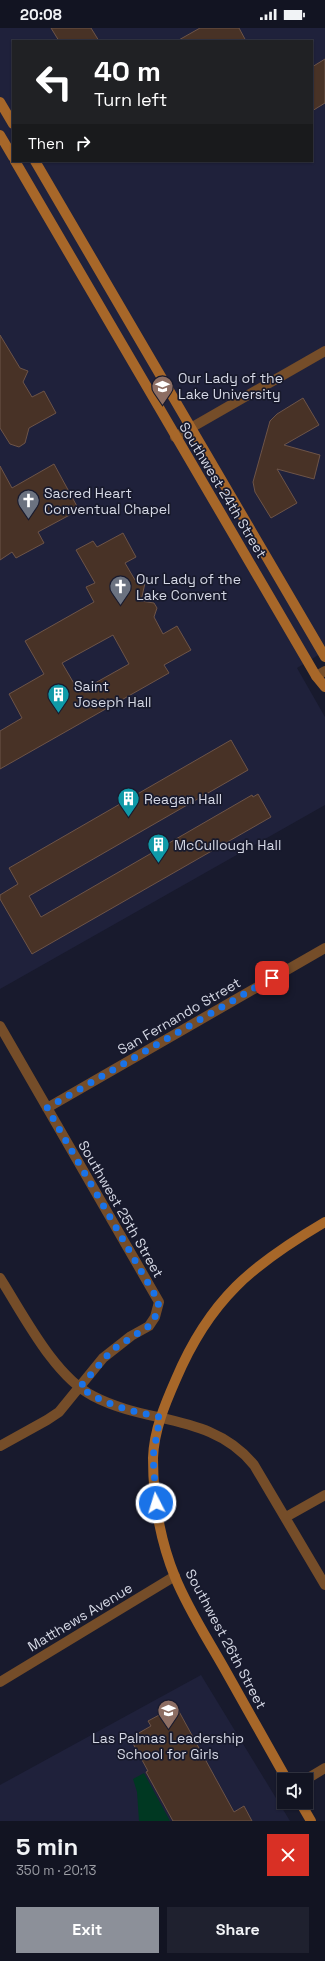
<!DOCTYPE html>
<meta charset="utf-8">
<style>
body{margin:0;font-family:"Space Grotesk",sans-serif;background:#1f212f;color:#f1f3f6;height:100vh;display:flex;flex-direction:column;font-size:15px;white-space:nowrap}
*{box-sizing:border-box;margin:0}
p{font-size:13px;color:#9c9ea5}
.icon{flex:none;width:22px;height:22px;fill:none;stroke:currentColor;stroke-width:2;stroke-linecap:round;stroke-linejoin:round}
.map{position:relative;height:1793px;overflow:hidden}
.details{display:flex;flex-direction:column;background:#121422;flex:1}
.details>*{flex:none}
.guide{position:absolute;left:12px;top:12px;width:301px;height:122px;border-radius:0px;box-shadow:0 1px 3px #0004,0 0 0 1px #313340;background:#202124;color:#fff;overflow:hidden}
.fabs{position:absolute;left:277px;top:1745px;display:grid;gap:8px}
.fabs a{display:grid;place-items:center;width:36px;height:36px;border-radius:0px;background:#121422;box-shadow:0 1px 3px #0004,0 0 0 1px #313340;font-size:20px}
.pin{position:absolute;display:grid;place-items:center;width:34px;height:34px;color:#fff;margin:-17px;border-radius:8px;box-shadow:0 2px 6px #0006}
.me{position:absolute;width:44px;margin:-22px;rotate:355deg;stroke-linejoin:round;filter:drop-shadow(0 0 3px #0008)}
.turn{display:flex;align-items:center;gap:14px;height:84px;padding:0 16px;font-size:18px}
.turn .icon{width:52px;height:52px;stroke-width:2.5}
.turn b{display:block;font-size:28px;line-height:34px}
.then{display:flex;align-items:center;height:38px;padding:0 16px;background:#0003;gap:8px;font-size:15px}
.round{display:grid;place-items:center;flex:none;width:42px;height:42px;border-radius:0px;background:#1f212f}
.summary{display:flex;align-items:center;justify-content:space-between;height:68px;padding:0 16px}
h1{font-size:24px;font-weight:700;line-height:30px}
.button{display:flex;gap:8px;margin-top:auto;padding:8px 16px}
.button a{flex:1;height:46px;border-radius:0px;background:#8c9099;color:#fff;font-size:16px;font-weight:700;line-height:46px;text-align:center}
.button a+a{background:#1f212f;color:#f1f3f6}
.status{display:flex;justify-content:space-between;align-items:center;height:28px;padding:0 20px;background:#121422;direction:ltr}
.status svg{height:11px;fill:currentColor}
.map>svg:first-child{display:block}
.built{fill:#1f213b;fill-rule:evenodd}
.green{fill:#003822}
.building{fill:#483226;stroke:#6d5448;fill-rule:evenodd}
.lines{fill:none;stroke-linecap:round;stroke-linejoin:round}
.minor{stroke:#754d29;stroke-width:10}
.secondary{stroke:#a76729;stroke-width:10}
.route{stroke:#1a73e8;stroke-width:7;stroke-dasharray:0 12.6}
.labels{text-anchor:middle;stroke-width:3.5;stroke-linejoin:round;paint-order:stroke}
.poi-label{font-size:14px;fill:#d4d7e4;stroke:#181a2d;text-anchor:start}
.street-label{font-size:14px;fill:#d4d7e4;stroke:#181a2d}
</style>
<div class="status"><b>20:08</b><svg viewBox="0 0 49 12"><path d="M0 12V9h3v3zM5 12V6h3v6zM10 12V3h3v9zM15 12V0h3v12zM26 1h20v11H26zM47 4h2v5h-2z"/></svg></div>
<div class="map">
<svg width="325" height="1793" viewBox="0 0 325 1793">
<rect width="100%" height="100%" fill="#181a2d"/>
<path class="built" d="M 0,0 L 325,0 L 325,623 L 297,640 L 325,689 L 325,777 L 0,961 ZM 13,13 L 312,13 L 312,133 L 13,133 Z
M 201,1647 L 290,1793 L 0,1793 L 0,1757 Z"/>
<path class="green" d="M 144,1745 L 170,1793 L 139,1793 L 137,1764 L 133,1751 Z"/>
<path class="building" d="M 51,0 L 91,0 L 99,13 L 59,13 Z
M 200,0 L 239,0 L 246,13 L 177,13 Z
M 325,31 L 325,75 L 312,83 L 312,39 Z
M 0,307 L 20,340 L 28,343 L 23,354 L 32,369 L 44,363 L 56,385 L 29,400 L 25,415 L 19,419 L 10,416 L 0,400 Z
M 303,370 L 319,397 L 284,417 L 320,427 L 314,451 L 277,441 L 297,475 L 271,490 L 255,464 L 253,454 L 270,393 L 277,386 Z
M 54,436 L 79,482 L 38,504 L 44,515 L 16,530 L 12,524 L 0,532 L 0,438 L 12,460 Z
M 123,505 L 136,529 L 125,535 L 135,552 L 145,555 L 141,573 L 154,575 L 157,580 L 154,589 L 163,606 L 177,598 L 191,622 L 164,637 L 169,645 L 0,741 L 0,703 L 22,690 L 9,666 L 44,646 L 25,613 L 94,574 L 86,559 L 95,555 L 76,522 L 93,513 L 97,519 ZM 113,607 L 129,636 L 79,664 L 62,635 Z
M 231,712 L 248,742 L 29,868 L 41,889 L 252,767 L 253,769 L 258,766 L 271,789 L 32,926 L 0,871 L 0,867 L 18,856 L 9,840 Z
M 176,1678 L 234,1784 L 244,1778 L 252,1793 L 173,1793 L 146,1744 L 148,1743 L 130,1710 L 151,1698 L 148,1693 Z"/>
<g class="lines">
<path class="minor" d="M 175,409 L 325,323
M 316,648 L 325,643
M 0,998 L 159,1274 L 155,1289 L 149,1298 L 131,1308 L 103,1330 L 59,1384 L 47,1392 L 0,1418
M 47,1080 L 325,920
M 0,1250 C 23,1286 54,1348 93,1368 C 148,1397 212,1385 254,1437 L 325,1557
M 286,1489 L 325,1467
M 0,1654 L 175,1548
M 305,1752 L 325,1740"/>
<path class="secondary" d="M 0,74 L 13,96
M 0,107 L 13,129
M 15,133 L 316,648 L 325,659
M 35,133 L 325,629
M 287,1752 C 266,1715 245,1677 224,1640 C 207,1610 188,1581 175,1549 C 160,1512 153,1470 153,1430 C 154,1402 165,1376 176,1351 C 210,1271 252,1237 325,1194
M 300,1774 L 311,1793"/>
</g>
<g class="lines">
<path class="route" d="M 156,1475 L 153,1428 L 160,1389 C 131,1383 104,1377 80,1359 L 112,1322 L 149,1298 L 155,1289 L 159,1274 L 47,1080 L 272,950"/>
</g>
<defs>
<symbol id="university-pin" viewBox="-11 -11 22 30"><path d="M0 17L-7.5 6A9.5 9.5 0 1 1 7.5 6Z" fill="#8d6e63" stroke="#181a2d"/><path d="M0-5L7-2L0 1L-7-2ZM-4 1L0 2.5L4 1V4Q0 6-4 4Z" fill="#fff"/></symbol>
<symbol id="church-pin" viewBox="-11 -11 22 30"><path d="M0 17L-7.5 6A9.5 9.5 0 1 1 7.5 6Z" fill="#6b7280" stroke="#181a2d"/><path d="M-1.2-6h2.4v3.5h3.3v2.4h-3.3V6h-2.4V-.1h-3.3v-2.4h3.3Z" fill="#fff"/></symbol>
<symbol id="building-pin" viewBox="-11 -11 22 30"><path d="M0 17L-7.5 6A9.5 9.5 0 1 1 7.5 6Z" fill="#0f9aa8" stroke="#181a2d"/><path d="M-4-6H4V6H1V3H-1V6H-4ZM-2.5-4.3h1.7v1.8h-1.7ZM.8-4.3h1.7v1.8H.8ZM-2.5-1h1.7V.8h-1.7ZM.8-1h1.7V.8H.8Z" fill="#fff"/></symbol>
<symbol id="school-pin" viewBox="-11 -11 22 30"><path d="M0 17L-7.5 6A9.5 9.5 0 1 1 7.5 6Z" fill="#8d6e63" stroke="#181a2d"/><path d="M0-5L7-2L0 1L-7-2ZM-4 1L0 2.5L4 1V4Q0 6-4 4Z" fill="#fff"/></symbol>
</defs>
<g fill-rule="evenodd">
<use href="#university-pin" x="150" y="346" width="25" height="34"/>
<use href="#church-pin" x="16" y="460" width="25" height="34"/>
<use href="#church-pin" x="108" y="546" width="25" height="34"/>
<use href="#building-pin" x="46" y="654" width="25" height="34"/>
<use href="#building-pin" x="116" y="758" width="25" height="34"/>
<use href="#building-pin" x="146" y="804" width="25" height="34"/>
<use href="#school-pin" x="156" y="1670" width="25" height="34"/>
</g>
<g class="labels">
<g class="poi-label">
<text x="178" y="355">Our Lady of the<tspan x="178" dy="16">Lake University</tspan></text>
<text x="44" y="470">Sacred Heart<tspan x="44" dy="16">Conventual Chapel</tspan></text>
<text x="136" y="556">Our Lady of the<tspan x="136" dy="16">Lake Convent</tspan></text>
<text x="74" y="663">Saint<tspan x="74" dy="16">Joseph Hall</tspan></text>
<text x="144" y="776">Reagan Hall</text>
<text x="174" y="822">McCullough Hall</text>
<text x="168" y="1715" text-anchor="middle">Las Palmas Leadership<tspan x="168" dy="16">School for Girls</tspan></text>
</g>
<g class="street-label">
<text transform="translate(223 462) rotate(59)" y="5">Southwest 24th Street</text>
<text transform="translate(179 988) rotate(-30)" y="5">San Fernando Street</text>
<text transform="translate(121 1181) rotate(60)" y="5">Southwest 25th Street</text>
<text transform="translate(80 1589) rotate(-31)" y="5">Matthews Avenue</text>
<text transform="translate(226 1611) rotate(62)" y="5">Southwest 26th Street</text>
</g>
</g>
</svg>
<div class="fabs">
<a><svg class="icon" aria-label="sound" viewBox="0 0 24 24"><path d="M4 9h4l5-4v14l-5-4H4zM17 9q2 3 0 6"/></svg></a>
</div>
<div class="pin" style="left:272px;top:950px;background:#d93025"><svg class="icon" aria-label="arrive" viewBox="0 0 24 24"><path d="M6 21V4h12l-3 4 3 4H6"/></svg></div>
<svg class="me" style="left:156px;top:1475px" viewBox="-20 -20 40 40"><circle r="17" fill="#1a73e8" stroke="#fff" stroke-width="3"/><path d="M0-11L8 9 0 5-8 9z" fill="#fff"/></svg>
<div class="guide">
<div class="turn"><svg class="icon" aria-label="left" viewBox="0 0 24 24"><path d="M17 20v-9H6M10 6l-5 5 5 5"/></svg><div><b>40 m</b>Turn left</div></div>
<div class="then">Then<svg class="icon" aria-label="right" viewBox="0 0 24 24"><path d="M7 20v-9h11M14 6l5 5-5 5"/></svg></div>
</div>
</div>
<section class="details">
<div class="summary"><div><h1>5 min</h1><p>350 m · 20:13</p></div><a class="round" style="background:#d93025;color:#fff"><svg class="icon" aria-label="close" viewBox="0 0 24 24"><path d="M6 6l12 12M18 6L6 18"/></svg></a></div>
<div class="button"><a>Exit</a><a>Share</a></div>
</section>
